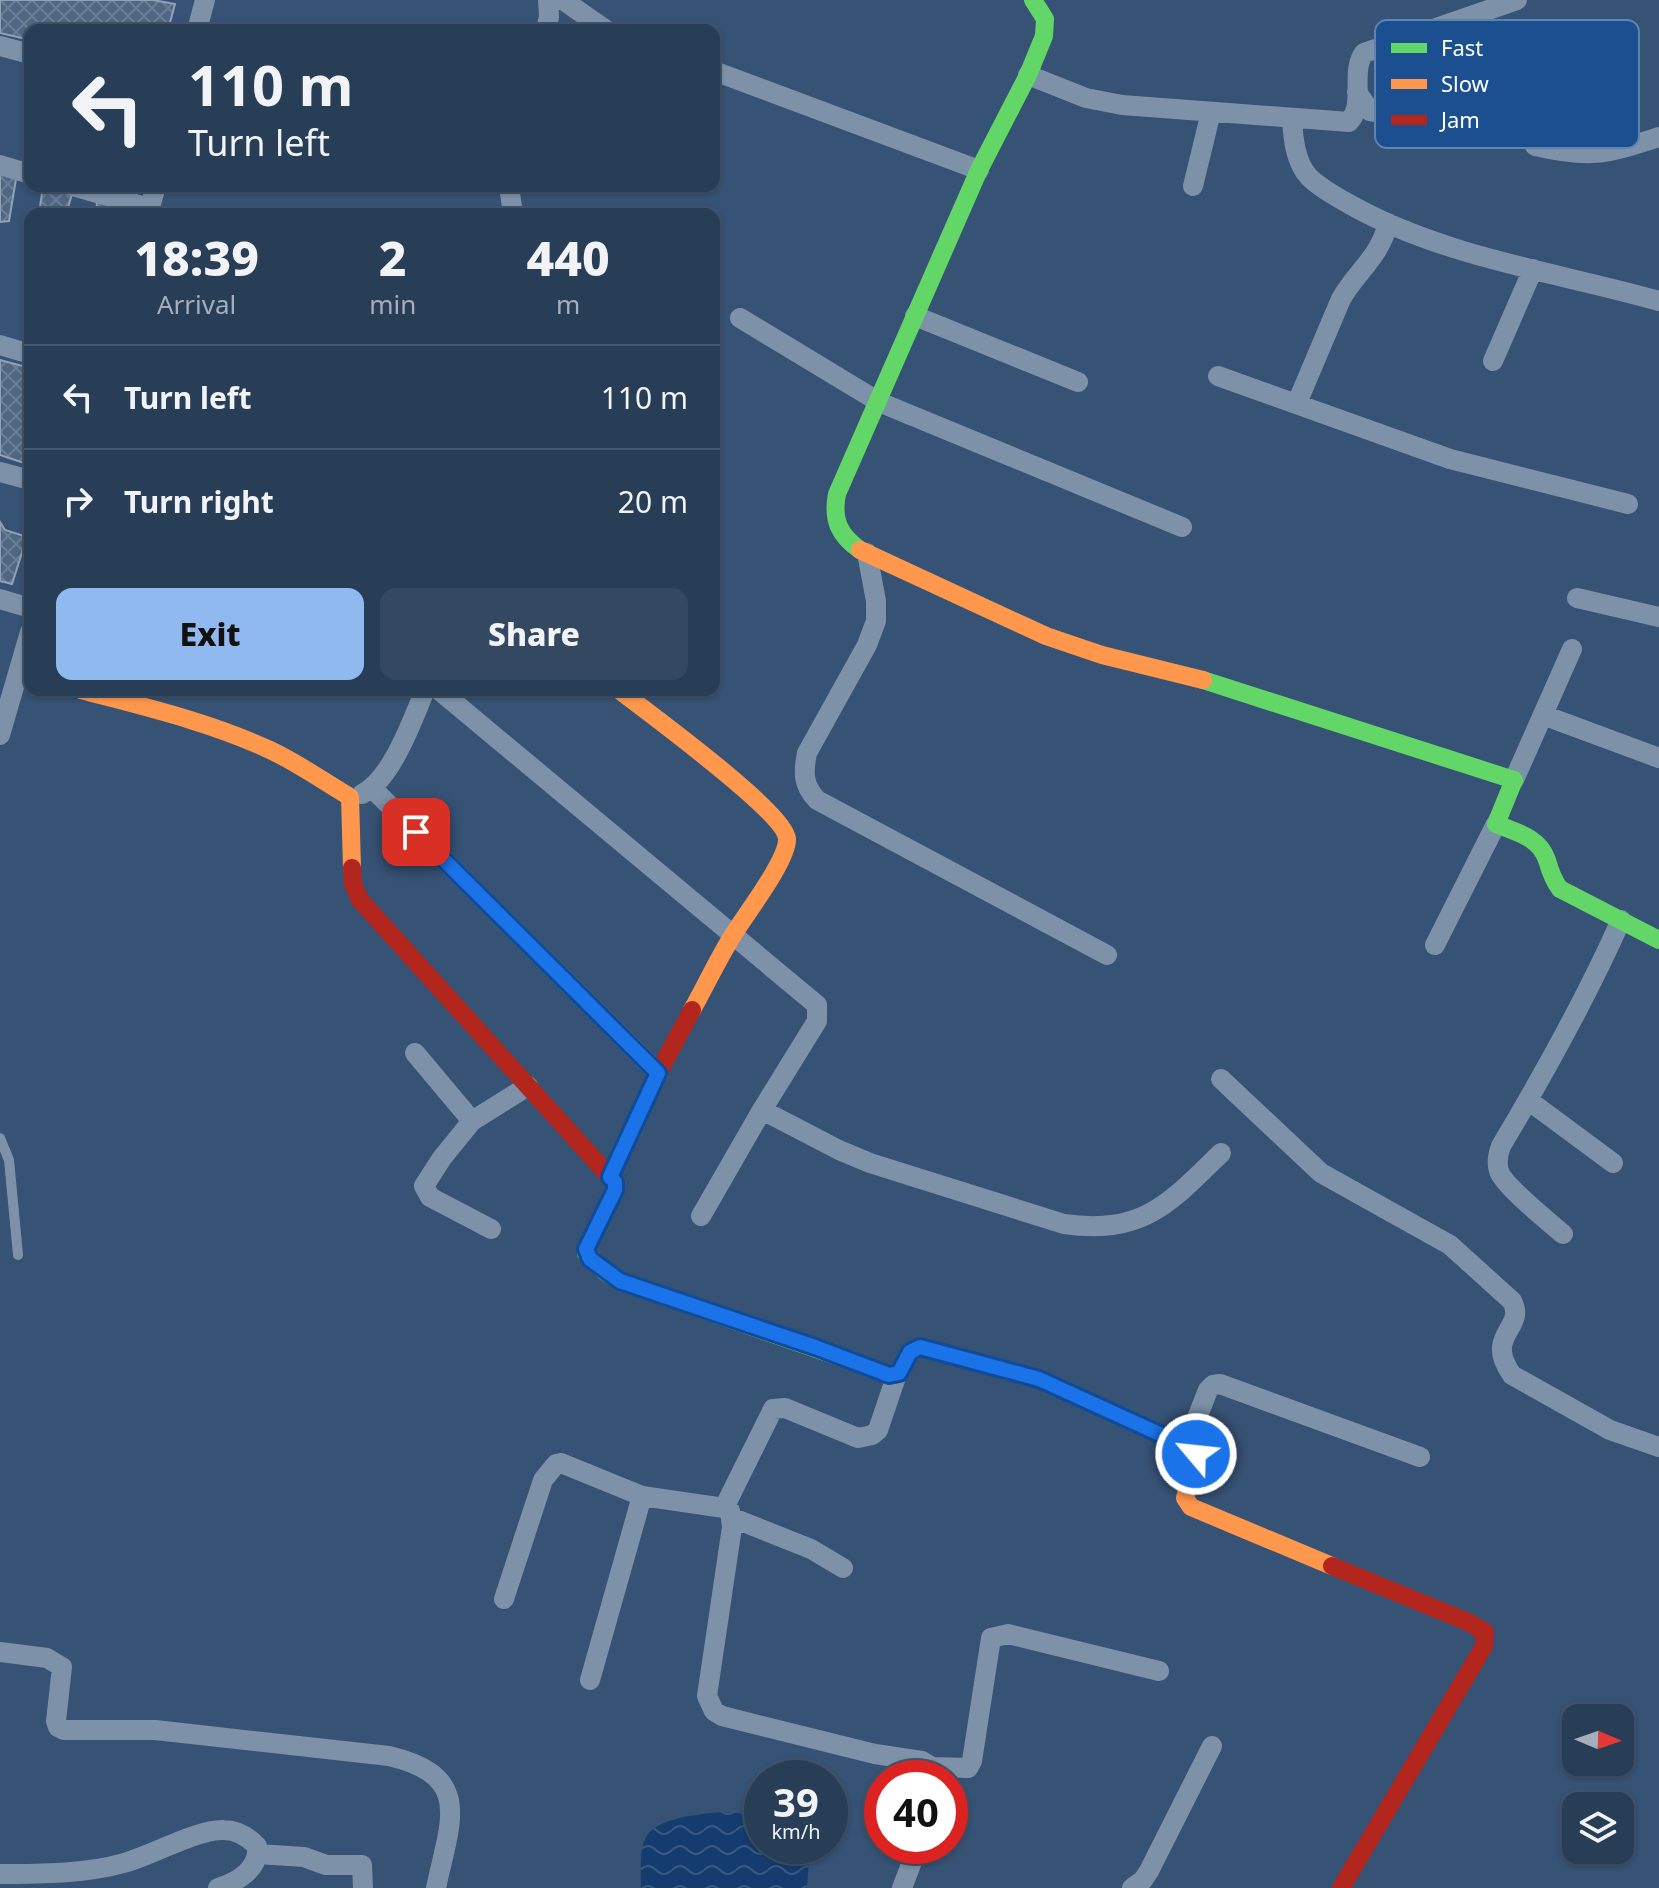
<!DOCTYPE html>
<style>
body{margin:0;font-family:"Noto Sans",sans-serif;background:#344961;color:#f1f3f6;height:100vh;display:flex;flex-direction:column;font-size:30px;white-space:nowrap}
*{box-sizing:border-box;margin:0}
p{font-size:26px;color:#a5aeba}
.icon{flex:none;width:44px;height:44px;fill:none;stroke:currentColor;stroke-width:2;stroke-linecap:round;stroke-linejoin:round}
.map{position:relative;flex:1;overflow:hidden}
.sheet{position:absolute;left:24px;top:208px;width:696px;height:488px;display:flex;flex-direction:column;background:#283e57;border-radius:16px;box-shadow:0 2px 6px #0004,0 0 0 2px #44576d}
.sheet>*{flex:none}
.banner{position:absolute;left:24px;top:24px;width:696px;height:168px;border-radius:16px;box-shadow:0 2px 6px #0004,0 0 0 2px #44576d;background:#283e57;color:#f1f3f6;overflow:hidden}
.needle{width:52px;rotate:92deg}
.tools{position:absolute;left:1562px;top:1704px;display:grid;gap:16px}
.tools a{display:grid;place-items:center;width:72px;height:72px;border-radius:16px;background:#283e57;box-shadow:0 2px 6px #0004,0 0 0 2px #44576d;font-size:40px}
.speed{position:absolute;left:744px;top:1760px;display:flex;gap:16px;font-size:40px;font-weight:700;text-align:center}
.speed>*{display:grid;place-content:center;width:104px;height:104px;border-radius:50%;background:#283e57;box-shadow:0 2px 6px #0004,0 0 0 2px #44576d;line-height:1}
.speed small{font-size:20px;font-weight:400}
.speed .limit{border:12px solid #d22;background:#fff;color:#111}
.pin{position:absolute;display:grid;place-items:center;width:68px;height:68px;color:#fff;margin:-34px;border-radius:16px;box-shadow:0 4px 12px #0006}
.me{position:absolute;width:88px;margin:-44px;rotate:298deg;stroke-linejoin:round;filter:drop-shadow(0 0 6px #0008)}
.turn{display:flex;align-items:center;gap:28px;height:168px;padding:0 32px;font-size:36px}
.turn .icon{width:104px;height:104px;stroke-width:2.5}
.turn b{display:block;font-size:56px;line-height:68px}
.eta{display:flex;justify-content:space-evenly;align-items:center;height:136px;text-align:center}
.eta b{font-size:48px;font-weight:800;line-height:56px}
.button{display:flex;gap:16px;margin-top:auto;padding:16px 32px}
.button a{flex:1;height:92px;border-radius:16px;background:#90b9f0;color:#111;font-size:32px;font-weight:800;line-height:92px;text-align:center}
.button a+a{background:#344961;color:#f1f3f6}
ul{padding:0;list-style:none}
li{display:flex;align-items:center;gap:24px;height:104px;padding:0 32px;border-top:2px solid #44576d}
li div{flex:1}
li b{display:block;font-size:30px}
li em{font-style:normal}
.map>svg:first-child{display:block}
.water{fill:url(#water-waves)}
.building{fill:url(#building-cross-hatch);stroke:#92a2b6;stroke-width:2}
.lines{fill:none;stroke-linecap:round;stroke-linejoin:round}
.lane{stroke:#7d92a8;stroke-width:10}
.street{stroke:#7d92a8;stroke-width:20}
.fast{stroke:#63d668;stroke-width:18}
.slow{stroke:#ff974d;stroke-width:18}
.jam{stroke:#b3261e;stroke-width:18}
.route-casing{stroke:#114b97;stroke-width:20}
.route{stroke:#1a73e8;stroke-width:14}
.key{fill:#1b4f8f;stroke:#5f84b1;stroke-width:2}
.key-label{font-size:22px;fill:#fff}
</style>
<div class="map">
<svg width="1659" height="1888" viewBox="0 0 1659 1888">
<defs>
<pattern id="water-waves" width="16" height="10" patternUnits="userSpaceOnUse" patternTransform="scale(2)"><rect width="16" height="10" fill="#153c6e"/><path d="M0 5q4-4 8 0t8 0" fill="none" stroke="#385984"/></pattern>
<pattern id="building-cross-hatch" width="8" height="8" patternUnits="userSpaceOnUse" patternTransform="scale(2)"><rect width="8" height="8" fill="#506783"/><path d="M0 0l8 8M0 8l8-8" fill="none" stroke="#6a7e96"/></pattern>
</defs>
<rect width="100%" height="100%" fill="#365274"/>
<path class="water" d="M 722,1812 L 762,1815 L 762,1846 L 810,1846 L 807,1888 L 641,1888 C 641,1874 639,1850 646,1837 C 657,1817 702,1814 722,1812 Z"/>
<path class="building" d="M 0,0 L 153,0 L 175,4 L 168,30 L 30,30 L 30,40 L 0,33 Z
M 0,172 L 16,179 L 9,221 L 0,222 Z
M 43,186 L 72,194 L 66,214 L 39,214 Z
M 97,202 L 125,208 L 123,214 L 96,214 Z
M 0,360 L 30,368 L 30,465 L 0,455 Z
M 0,522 L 5,530 L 27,537 L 12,584 L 0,581 Z"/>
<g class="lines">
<path class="lane" d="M 0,1138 L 9,1160 L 18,1255"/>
<path class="street" d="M 563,0 L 606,30
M 197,30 L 205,0
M 546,30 L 549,17 L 548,0
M 0,46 L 30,54
M 714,71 L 979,170
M 1028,75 L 1086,98 L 1122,105 L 1349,122 C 1366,104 1350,72 1364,53 L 1517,0
M 1357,92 L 1370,111 L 1536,137
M 1292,119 C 1293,137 1295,162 1309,177 C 1320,188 1335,196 1349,204 C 1443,257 1556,272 1659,301
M 1535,146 C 1592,159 1605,154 1659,137
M 0,165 L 30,174
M 72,186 L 150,208
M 509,186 L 513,214
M 1193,186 L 1211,112
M 148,214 L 156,186
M 915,316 L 1078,382
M 740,318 L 879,402 L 1182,527
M 0,345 L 30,354
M 1493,361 L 1533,269
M 1218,376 L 1450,459 L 1628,504
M 1297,403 L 1341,299 C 1357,271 1380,257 1388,223
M 0,472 L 30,480
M 867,553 L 876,601 L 876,621 L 867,645 L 807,753 C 803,773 803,785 817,800 L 1107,955
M 1577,598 L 1659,617
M 0,599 L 30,608
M 439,690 L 817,1005 L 817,1021 L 762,1110 L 701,1216
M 1543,715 L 1659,758
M 0,735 L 30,632
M 1514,780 L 1572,649
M 372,788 L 658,1073
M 362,794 C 392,779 412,721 425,690
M 1435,945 L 1496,824
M 415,1053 L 472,1121
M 1221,1079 L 1321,1173 L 1450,1245 L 1512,1301 C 1527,1329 1483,1334 1512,1375 L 1610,1430 L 1659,1447
M 1528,1100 L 1613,1163
M 762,1110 L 839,1150 L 870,1163 L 1064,1224 C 1142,1235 1169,1204 1221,1153
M 491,1229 L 430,1197 L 424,1186 L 442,1158 L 472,1121 L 528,1086
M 1563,1234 C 1549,1222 1503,1185 1499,1171 C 1496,1162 1498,1154 1501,1146 C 1545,1072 1586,999 1621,920
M 1186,1446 L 1208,1390 L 1213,1385 L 1220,1384 L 1420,1457
M 724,1508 L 773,1409 L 785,1408 L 858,1438 L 872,1435 L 878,1430 L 897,1374
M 733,1518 L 811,1549 L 843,1568
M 504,1599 L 543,1480 L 556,1464 L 561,1463 L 642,1496 L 724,1508 L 730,1511 L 732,1527 L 707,1696 L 714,1711 L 722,1716 L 875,1754 L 922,1761 L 932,1767 L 936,1778
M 0,1652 L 47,1658 L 62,1667 L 56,1721 L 58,1727 L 64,1730 L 155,1730 L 389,1756 C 474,1776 450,1821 436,1888
M 590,1680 L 642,1496
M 932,1767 L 968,1768 L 972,1761 L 991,1638 L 1008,1634 L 1159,1671
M 258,1854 L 304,1857 L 326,1865 L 362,1865 L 363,1888
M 0,1874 C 40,1874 85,1874 124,1863 C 153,1855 197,1829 224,1830 C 237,1830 248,1837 257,1846 C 260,1869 237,1882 218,1888
M 902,1888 L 918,1846
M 1132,1888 L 1143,1880 L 1149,1871 L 1212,1746"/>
<path class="fast" d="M 860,550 C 839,535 832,520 837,494 L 979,170 L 1028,75 L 1044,36 L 1045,19 L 1033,0
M 1203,680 L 1514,780 L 1496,824 C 1516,832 1539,837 1547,860 C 1550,871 1553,880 1560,889 L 1659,940
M 610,1177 L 615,1182 L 615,1190 L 587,1246 L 586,1253 L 604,1271 L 620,1281 L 851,1361"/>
<path class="slow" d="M 860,550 L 1046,636 L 1102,655 L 1203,680
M 81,690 C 145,707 210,722 270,750 C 298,763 323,781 350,797 L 352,868
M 619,690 C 647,712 785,812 787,839 C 788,860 745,915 733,935 C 718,959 706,985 692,1010
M 851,1361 L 889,1375 L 899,1373 L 910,1352 L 920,1347 L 1039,1379 L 1192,1449 L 1196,1458 L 1185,1498 L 1191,1507 L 1332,1566"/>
<path class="jam" d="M 352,868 L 353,884 L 360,900 L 610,1177 L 658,1073 L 692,1010
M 1332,1566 L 1468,1622 L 1485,1632 L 1484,1646 L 1341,1888"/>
</g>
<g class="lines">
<defs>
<path id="route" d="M 416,832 L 658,1073 L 610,1177 L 615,1182 L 615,1190 L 586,1249 L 590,1259 L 620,1281 L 815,1347 L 889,1375 L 899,1373 L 910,1352 L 920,1347 L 1039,1379 L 1186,1446 L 1192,1449 L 1196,1454"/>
</defs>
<use href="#route" class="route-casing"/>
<use href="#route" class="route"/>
</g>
<rect x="1375" y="20" width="264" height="128" rx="12" class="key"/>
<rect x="1391" y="43" width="36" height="10" fill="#63d668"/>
<rect x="1391" y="79" width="36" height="10" fill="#ff974d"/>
<rect x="1391" y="115" width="36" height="10" fill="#b3261e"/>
<g class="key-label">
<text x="1441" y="56">Fast</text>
<text x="1441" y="92">Slow</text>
<text x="1441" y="128">Jam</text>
</g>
</svg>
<div class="tools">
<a><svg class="needle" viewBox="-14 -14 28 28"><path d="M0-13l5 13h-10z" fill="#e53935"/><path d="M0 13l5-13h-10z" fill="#a5aeba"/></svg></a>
<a><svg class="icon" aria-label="layers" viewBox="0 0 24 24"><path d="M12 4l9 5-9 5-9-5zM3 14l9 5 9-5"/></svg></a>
</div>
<div class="speed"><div>39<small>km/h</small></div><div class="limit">40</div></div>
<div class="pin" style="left:416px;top:832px;background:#d93025"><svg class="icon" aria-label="arrive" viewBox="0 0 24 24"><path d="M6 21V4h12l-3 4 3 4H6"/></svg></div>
<svg class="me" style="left:1196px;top:1454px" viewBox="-20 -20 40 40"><circle r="17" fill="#1a73e8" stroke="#fff" stroke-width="3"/><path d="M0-11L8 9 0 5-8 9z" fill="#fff"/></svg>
<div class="banner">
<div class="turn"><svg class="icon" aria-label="left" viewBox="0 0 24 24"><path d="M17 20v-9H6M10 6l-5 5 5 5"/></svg><div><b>110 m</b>Turn left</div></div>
</div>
<section class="sheet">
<div class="eta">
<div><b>18:39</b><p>Arrival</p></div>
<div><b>2</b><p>min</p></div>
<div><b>440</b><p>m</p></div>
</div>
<ul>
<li><svg class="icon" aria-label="left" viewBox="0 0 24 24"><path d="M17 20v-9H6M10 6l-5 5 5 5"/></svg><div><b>Turn left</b></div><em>110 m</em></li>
<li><svg class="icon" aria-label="right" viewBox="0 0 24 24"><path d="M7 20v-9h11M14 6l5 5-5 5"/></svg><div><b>Turn right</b></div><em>20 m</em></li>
</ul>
<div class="button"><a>Exit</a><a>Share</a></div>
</section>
</div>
